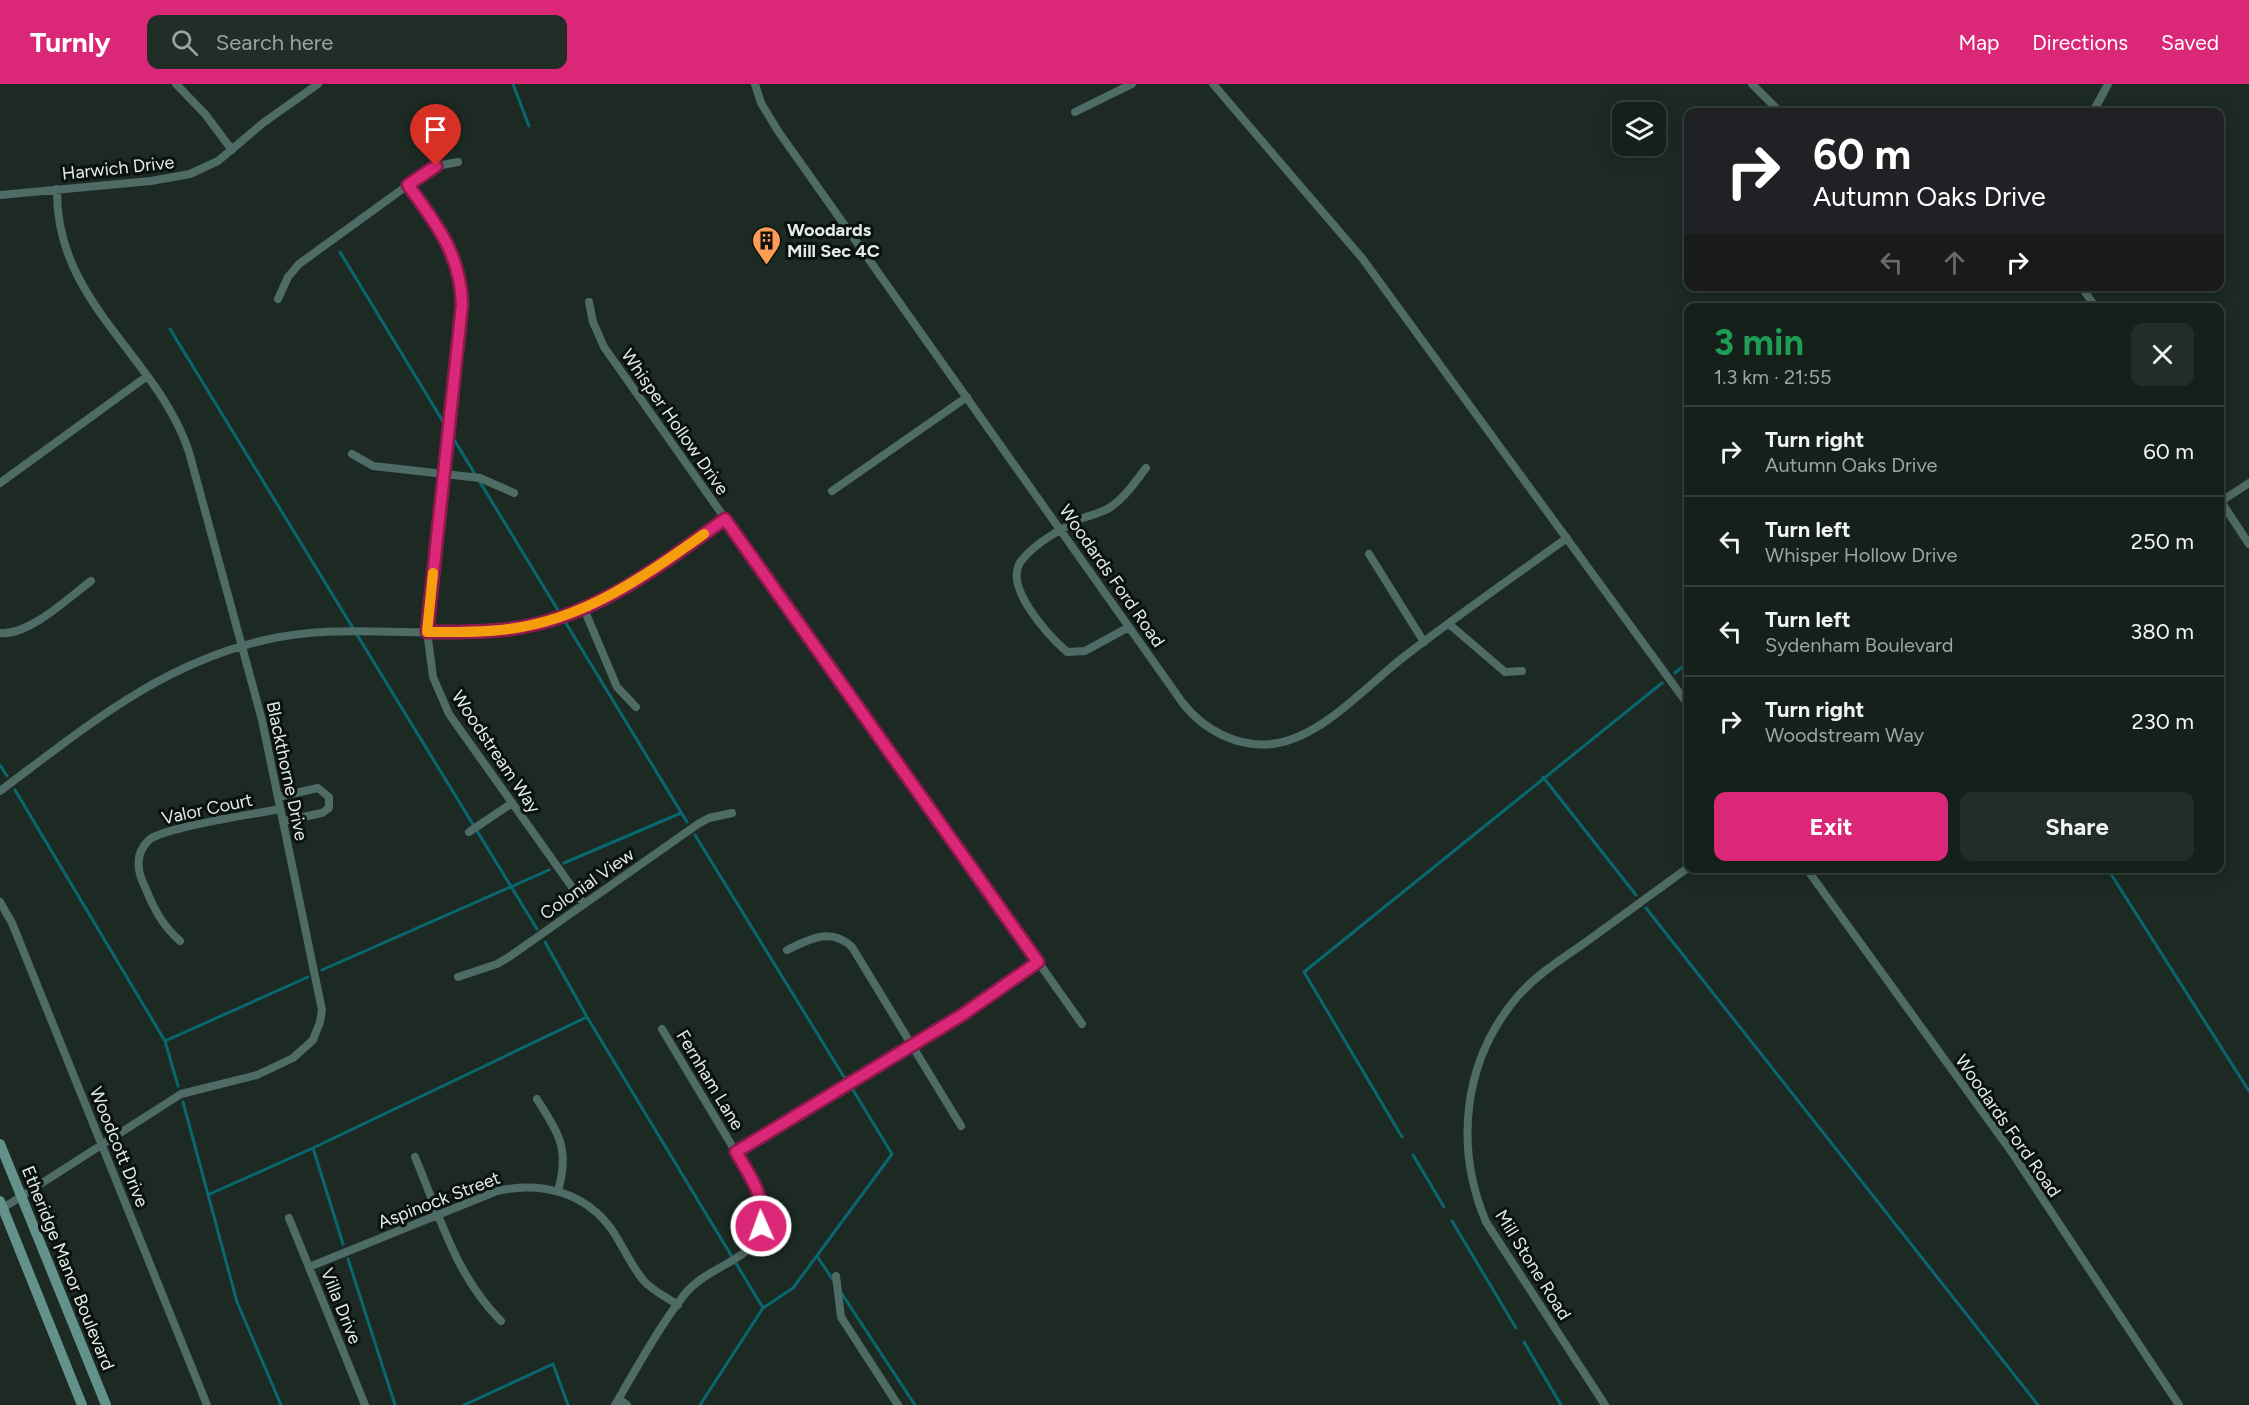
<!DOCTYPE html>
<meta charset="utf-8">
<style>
body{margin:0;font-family:Figtree,sans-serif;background:#222d27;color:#f1f3f6;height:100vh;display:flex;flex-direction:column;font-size:22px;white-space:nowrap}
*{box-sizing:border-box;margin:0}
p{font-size:20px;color:#9da3a2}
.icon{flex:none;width:33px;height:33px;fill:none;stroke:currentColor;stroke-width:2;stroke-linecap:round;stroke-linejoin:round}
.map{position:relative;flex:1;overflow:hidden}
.details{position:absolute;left:1684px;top:219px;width:540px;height:570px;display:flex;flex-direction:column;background:#15201a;border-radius:12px;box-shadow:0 3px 15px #0003,0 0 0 2px #343e39}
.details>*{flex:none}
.top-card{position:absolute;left:1684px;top:24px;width:540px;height:183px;border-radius:12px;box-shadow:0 3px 15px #0003,0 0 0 2px #343e39;background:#202124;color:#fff;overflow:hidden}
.controls{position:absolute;left:1612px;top:18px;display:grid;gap:12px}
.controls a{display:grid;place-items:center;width:54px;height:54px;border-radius:12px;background:#15201a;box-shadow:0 3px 15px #0003,0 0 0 2px #343e39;font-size:30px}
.pin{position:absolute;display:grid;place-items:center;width:51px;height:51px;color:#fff;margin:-62px -26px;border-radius:50% 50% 50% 0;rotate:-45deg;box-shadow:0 0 6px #0007}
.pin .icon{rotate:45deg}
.me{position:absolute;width:66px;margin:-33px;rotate:358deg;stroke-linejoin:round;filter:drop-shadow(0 0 4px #0008)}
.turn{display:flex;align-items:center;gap:21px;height:126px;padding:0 30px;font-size:27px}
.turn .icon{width:78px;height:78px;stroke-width:2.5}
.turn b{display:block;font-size:42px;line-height:51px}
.lanes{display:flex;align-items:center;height:57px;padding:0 30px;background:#0003;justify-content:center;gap:30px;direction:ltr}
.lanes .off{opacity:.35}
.round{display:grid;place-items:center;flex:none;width:63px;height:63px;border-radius:12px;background:#222d27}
.summary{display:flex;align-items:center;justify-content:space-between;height:102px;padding:0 30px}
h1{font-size:36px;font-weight:700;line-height:45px;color:#1e9e55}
.primary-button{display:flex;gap:12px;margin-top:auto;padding:12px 30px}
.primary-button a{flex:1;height:69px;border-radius:12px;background:#db2777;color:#fff;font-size:24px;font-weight:700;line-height:69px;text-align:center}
.primary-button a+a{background:#222d27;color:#f1f3f6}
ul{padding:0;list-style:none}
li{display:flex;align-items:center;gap:18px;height:90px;padding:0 30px;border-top:2px solid #343e39}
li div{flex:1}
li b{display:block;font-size:22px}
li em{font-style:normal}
header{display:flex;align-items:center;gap:36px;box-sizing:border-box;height:84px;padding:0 30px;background:#db2777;color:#fff}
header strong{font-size:28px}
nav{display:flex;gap:33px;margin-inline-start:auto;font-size:21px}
.search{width:420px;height:54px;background:#222d27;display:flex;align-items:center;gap:15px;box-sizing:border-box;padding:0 21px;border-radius:12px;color:#9da3a2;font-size:22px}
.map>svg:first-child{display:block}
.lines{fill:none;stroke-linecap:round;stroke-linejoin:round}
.stream{stroke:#096770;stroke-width:3}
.street{stroke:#4e6b66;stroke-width:8}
.secondary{stroke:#62928a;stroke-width:10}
.route-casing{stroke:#8e194d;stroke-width:15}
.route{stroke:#db2777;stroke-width:10}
.slow{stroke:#f59e0b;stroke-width:10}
.labels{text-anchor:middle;stroke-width:6;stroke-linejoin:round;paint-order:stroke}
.street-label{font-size:18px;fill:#e2ebe6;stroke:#0b110e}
.poi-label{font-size:18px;font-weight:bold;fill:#e2ebe6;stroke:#0b110e;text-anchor:start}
</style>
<header>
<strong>Turnly</strong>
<div class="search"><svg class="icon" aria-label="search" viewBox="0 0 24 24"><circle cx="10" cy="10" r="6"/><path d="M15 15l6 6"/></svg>Search here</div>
<nav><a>Map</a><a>Directions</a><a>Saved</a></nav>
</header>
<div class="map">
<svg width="2249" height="1321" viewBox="0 0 2249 1321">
<rect width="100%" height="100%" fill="#1c2a23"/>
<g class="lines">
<path class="stream" d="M 513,0 L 529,42
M 340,168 L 447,344
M 170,245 L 537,845
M 450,349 L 687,738
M 1675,589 L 1689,577
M 0,681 L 7,692
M 1543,693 L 1636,811
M 15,706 L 165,957 L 178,1002
M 695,751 L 844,993
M 564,779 L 681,729
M 2107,784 L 2249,1007
M 1646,824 L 2038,1321
M 545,858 L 587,933 L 763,1224
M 322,886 L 549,786
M 165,957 L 308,893
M 183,1018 L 237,1218 L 281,1321
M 1402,1053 L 1304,888 L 1662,599
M 313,1064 L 343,1160
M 1413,1071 L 1444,1123
M 210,1110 L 313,1064 L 587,933
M 1452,1137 L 1516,1244
M 817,1172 L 835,1199
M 348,1175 L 395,1321
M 840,1207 L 915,1321
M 1524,1258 L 1561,1321
M 464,1321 L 553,1280 L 568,1321
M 700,1321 L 763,1224 L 793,1204 L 892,1070 L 853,1006"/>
<path class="street" d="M 176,0 L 205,30 L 232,66
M 755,0 L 761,19 L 778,47 L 1182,618 C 1204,647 1241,666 1278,659 C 1325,650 1367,601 1405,572 C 1458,531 1513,493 1567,454
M 1213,0 L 1362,174 L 1689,622
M 1752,0 L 1780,28
M 1075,28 L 1132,0
M 2093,28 L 2108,0
M 408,101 C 437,141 461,169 462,221 L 427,547 L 433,593 L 449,630 L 584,820
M 0,111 L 151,97 L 190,90 L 218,77 L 263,39 L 318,0
M 2081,202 L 2096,224
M 278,215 L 288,193 L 299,180 L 426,88 L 436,82 L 458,78
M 589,218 L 593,238 L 604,263 L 1082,940
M 352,370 L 373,382 L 480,394 L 514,409
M 0,399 L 146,293
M 832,407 L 967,313
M 2220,416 L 2249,460
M 2220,418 L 2249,399
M 1369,470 L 1424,558
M 584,525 L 617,603 L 636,623
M 1449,540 L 1505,588 L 1522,587
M 1129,543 L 1085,567 L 1067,568 C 1049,552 1001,501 1022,476 C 1036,458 1063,444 1083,434 C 1091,431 1101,429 1109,424 C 1124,415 1135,398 1146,384
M 0,549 C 29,552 68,514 91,497
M 0,707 C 86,643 158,581 265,556 C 346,537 429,556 510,545 C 594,534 658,483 725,435
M 278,713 L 318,704 L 329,713 L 329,724 L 322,729 L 283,737
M 469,748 L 512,719
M 1806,784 L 2013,1070 L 2179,1321
M 0,818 L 12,839 L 207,1321
M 180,857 C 162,841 154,825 145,803 C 137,787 134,770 149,756 C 164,743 255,730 280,725
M 787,866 C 810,855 831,843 852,863 L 961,1042
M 458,893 L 497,880 L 509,873 L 698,740 L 709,734 L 732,729
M 537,1015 C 559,1051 570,1064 558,1107
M 736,1068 L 962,931 L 1038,878
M 415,1073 C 440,1132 455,1191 501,1237
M 0,1126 L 181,1010 L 257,991 L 293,974 L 313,956 L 320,938 L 322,926 L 262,636 L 189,368 C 157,271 55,219 57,105
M 289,1134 L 365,1321
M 309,1183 L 497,1107 C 541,1097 585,1108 612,1146 C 623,1162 631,1182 644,1197 C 653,1207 666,1213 678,1221
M 836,1192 L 841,1233 L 898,1321
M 619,1315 L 627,1321
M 615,1321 C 636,1285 659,1243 684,1211 C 715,1172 781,1178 758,1105 L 662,945
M 1605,1321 L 1486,1138 C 1454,1062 1463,976 1518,912 C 1537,890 1562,875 1586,858 C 1620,833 1655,808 1689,783"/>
<path class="secondary" d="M 0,1060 L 106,1321
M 0,1117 L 82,1321"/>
</g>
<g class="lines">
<defs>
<path id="route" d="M 436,82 L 408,101 C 436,139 461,171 462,221 L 427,548 C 454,548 482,549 510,545 C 594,534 658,483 725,435 L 1038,878 L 962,931 L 736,1068 C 750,1092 766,1113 761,1142"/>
</defs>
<use href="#route" class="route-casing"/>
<use href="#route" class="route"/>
<path class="slow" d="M 433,489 L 427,548 C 454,548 482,549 509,545 C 585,535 643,493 704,450"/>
</g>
<defs>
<symbol id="building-pin" viewBox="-11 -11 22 30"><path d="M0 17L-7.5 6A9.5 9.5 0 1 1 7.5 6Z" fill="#fd9d55" stroke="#0b110e"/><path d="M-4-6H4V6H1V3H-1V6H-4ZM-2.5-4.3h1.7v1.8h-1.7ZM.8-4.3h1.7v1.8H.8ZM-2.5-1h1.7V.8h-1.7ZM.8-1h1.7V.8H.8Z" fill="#111"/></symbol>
</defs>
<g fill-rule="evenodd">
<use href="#building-pin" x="750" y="140" width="33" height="45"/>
</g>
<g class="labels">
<g class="street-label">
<text transform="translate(118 84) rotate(-6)" y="6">Harwich Drive</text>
<text transform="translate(675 338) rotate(55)" y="6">Whisper Hollow Drive</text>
<text transform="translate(1112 492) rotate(55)" y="6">Woodards Ford Road</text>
<text transform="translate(496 668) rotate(56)" y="6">Woodstream Way</text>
<text transform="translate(287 687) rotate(78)" y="6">Blackthorne Drive</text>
<text transform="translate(207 725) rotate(-12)" y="6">Valor Court</text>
<text transform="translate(587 800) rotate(-35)" y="6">Colonial View</text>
<text transform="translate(710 996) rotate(59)" y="6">Fernham Lane</text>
<text transform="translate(2008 1042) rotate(55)" y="6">Woodards Ford Road</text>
<text transform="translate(119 1063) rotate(68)" y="6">Woodcott Drive</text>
<text transform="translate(439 1116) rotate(-21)" y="6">Aspinock Street</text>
<text transform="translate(1533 1181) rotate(58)" y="6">Mill Stone Road</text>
<text transform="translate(68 1184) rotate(68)" y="6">Etheridge Manor Boulevard</text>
<text transform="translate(341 1222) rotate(68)" y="6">Villa Drive</text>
</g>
<g class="poi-label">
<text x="787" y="152">Woodards<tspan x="787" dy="21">Mill Sec 4C</tspan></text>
</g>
</g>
</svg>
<div class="controls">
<a><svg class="icon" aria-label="layers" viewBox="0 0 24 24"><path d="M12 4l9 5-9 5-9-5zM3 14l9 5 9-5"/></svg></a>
</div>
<div class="pin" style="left:436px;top:82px;background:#d93025"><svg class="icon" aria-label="arrive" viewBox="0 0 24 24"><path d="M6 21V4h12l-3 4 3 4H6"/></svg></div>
<svg class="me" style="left:761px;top:1142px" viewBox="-20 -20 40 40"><circle r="17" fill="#db2777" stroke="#fff" stroke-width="3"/><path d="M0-11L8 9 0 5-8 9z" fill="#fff"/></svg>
<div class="top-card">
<div class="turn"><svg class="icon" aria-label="right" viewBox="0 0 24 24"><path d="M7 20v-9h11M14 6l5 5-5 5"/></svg><div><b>60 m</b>Autumn Oaks Drive</div></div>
<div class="lanes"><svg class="icon off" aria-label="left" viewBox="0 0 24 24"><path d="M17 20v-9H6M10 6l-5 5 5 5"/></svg><svg class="icon off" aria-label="ahead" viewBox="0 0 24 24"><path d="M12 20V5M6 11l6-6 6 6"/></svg><svg class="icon" aria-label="right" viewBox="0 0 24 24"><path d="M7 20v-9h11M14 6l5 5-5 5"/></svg></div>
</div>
<section class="details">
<div class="summary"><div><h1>3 min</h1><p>1.3 km · 21:55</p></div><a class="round"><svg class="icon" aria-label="close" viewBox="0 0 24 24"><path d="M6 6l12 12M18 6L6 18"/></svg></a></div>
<ul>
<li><svg class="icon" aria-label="right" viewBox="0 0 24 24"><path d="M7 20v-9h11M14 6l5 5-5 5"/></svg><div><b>Turn right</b><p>Autumn Oaks Drive</p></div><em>60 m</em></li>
<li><svg class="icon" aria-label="left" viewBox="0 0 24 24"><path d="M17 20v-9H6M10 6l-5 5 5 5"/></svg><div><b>Turn left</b><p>Whisper Hollow Drive</p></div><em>250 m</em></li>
<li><svg class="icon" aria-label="left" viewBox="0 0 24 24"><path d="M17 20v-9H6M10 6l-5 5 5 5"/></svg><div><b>Turn left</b><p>Sydenham Boulevard</p></div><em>380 m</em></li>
<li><svg class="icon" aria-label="right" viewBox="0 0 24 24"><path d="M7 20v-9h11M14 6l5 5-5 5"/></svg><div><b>Turn right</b><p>Woodstream Way</p></div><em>230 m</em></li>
</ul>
<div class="primary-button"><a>Exit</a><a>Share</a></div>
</section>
</div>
